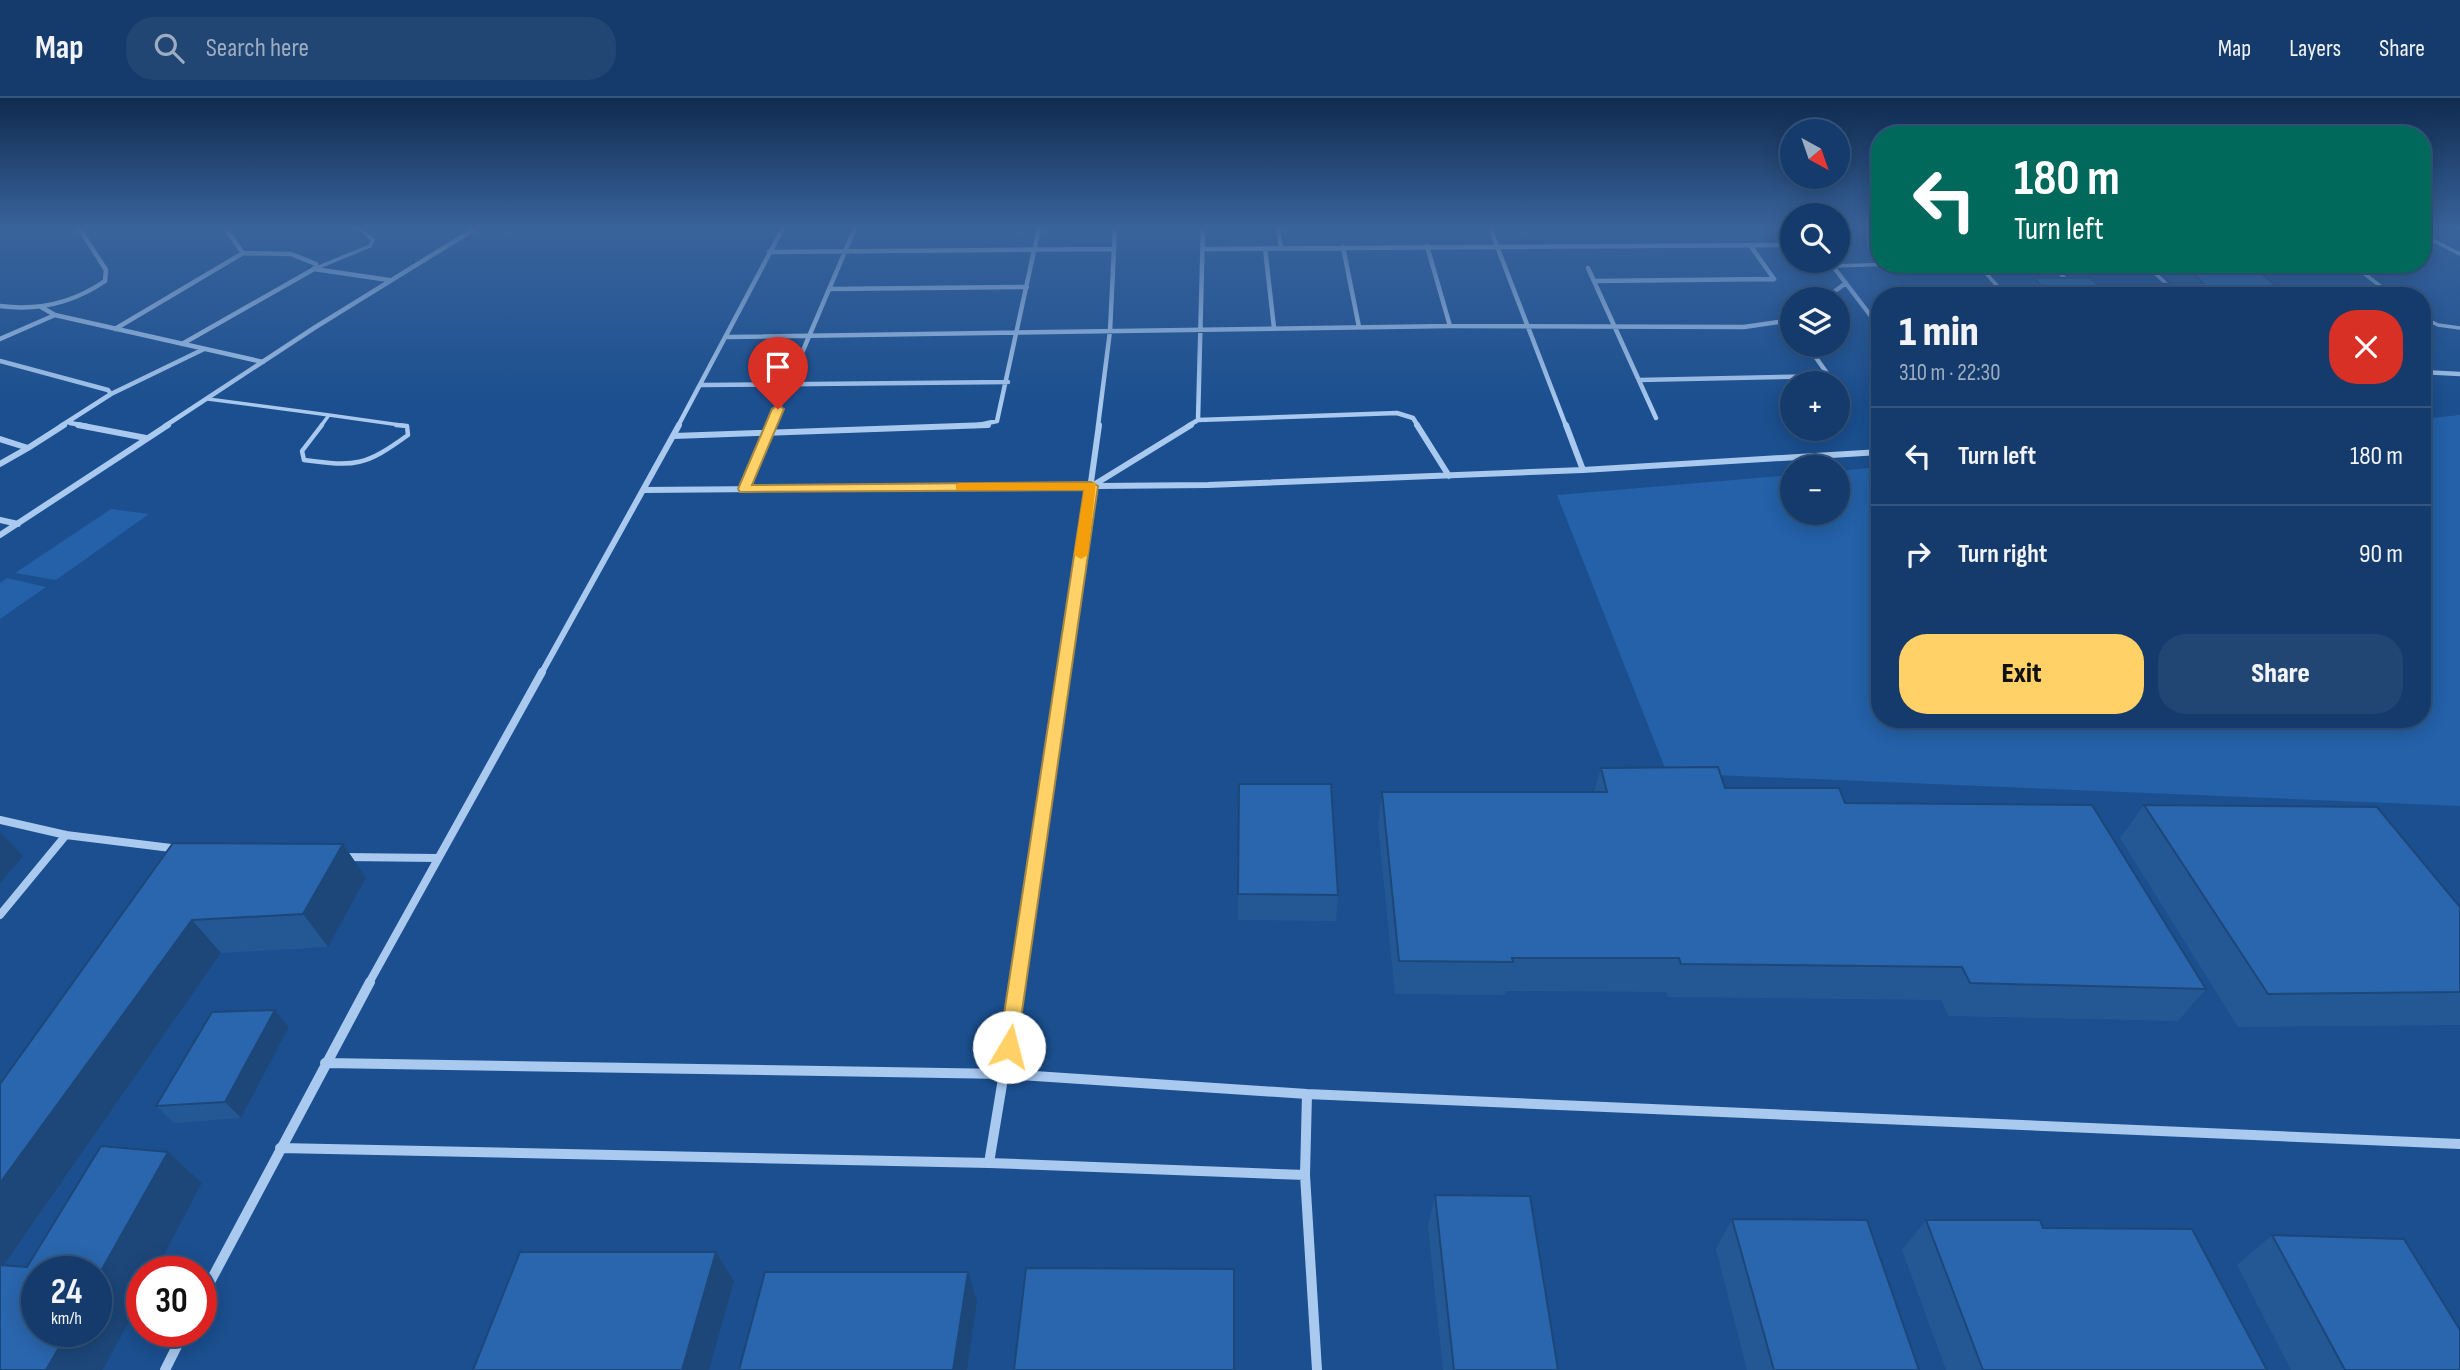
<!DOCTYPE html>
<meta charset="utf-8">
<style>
body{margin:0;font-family:"Sofia Sans Condensed",sans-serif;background:#214673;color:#f1f3f6;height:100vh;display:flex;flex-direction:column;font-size:26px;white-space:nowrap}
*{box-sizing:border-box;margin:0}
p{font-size:23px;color:#9dadc1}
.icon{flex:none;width:38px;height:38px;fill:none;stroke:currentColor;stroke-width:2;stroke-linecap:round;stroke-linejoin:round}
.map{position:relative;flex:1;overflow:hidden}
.panel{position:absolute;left:1871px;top:189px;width:560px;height:441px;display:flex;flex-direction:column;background:#143b6b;border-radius:28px;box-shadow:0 4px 18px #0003,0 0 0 2px #33557e}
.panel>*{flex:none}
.banner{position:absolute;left:1871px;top:28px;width:560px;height:147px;border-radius:28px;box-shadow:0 4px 18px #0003,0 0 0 2px #33557e;background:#00695c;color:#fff;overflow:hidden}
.needle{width:46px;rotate:140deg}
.fabs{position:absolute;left:1780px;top:21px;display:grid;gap:14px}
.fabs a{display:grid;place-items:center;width:70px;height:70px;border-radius:50%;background:#143b6b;box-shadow:0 4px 18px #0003,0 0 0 2px #33557e;font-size:35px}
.speed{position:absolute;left:21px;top:1158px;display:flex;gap:14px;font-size:35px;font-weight:700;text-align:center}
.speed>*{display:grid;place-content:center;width:91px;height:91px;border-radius:50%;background:#143b6b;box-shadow:0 4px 18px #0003,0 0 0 2px #33557e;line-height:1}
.speed small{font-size:18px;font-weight:400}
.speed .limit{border:10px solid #d22;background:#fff;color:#111}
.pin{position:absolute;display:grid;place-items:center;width:60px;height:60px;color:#fff;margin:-72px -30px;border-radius:50% 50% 50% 0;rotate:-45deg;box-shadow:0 0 7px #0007}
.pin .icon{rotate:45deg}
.me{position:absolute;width:77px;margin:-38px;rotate:8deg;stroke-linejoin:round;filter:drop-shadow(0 0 5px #0008)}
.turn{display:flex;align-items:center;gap:24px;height:147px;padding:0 28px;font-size:32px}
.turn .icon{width:91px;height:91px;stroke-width:2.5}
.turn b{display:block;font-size:49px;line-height:60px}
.round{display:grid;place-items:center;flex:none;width:74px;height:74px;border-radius:28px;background:#214673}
.headline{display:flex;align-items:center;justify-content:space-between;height:119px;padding:0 28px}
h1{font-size:42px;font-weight:800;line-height:52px}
.button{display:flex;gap:14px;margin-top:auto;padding:14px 28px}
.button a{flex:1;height:80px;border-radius:28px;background:#ffd166;color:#111;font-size:28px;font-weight:800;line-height:80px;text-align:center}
.button a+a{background:#214673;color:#f1f3f6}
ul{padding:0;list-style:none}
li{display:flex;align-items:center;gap:21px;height:98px;padding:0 28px;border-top:2px solid #33557e}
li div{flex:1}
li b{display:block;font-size:26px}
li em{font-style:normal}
header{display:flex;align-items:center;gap:42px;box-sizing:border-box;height:98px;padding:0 35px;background:#143b6b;border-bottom:2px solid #33557e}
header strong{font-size:33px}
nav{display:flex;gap:38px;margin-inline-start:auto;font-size:24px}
.search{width:490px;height:63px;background:#214673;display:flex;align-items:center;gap:18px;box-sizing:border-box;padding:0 24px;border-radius:28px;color:#9dadc1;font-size:26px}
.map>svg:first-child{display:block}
.green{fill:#2461a8}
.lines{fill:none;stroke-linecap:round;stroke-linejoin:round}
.lane-far1{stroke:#a9c9ee;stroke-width:3.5}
.lane{stroke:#a9c9ee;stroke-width:4.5}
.street-far3{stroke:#a9c9ee;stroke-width:4.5}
.street-far2{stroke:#a9c9ee;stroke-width:6}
.street-far1{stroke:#a9c9ee;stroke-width:8}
.street{stroke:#a9c9ee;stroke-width:10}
.wall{fill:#245895}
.shaded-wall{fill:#1d4779}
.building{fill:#2a66ad;stroke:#1d4779;stroke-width:2}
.route{fill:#ffd166;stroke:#a68842;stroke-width:2}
.slow{fill:#f59e0b}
</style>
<header>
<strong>Map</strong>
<div class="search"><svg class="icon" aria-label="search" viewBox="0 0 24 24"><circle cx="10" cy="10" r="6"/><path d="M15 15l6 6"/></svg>Search here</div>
<nav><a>Map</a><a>Layers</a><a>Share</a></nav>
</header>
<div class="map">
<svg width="2460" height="1272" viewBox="0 0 2460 1272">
<rect width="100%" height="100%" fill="#1b4f8f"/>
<path class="green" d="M 2460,317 L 2460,708 L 1667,675 L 1557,397 L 1792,377 L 1792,415 L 1838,415 L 1838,373 L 1879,369 L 1880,621 L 2422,621 L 2422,321 Z
M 111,411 L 149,416 L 56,482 L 15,475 Z
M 7,480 L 46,489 L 0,521 L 0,485 Z"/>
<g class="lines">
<path class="lane-far1" d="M 2422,137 L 2460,156
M 1978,166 L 2006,198
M 2050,166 L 2068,183
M 2145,166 L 2171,190
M 2352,166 L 2393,198
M 1833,168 L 1896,166
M 2148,169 L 2175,169
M 314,171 L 370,148 L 373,142 L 359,130
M 2422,219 L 2438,227 L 2460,230
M 208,301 L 329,317
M 329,317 L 407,328
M 321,328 L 329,317"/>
<path class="lane" d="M 322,327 L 302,353 L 304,362 C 356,369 365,368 408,337 L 407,328 L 396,327"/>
<path class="street-far3" d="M 1278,130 L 1281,150
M 1490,130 L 1566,328
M 1750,147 L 1774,181
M 1427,148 L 1450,228
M 1343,149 L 1359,229
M 1265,150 L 1274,230
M 1202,151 L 1792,147
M 769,154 L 1113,151
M 1829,163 L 1880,230
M 1588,170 L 1656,320
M 314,171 L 389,182
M 1594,183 L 1774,181
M 829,191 L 1027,189
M 1824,201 L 1846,185
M 0,208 C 38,213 73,205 105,183 L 106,172 L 79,130
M 41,209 L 55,217 L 263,264
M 115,231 L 243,155 L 225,130
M 728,239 L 1450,228 L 1744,229 L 1792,222
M 0,241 L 55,217
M 182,246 L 314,171 L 316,166 L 291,156 L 243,155
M 1807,247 L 1829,278
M 0,263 L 108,292 L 111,296 L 61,328
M 2422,274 L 2460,276
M 1639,282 L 1829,278
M 701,287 L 1008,284
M 111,296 L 204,251
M 1198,322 L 1203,130
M 70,325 L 87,328
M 165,328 L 314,230 L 476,130
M 678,328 L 783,130
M 771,328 L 855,130
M 974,328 L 997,323 L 1039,130
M 1098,328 L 1110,233 L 1115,130
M 1188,328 L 1198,322 L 1397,315 L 1413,320 L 1418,328"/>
<path class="street-far2" d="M 78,327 L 146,340
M 1417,327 L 1449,378
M 1566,327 L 1583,372
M 674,338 L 988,327
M 0,341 L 28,350 L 64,327
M 0,366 L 28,350
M 1092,388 L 1191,327
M 744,391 L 771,327
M 643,392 L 1208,387 L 1583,372 L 1880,354
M 0,422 L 18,426
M 0,437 L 168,327
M 541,576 L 679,327
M 1064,576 L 1099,327"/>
<path class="street-far1" d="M 0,722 L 66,737 L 179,751
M 344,759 L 438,760
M 0,817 L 66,737
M 369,885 L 542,574
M 1018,885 L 1064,574"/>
<path class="street" d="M 325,965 L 1005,976 L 1307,996 L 2460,1046
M 1307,996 L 1305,1077 L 1317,1272
M 280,1050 L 989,1065 L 1305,1077
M 989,1065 L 1019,884
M 201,1201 L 370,884
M 165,1272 L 184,1234"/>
</g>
<path class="wall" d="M 2172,166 L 2250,166 L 2276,198 L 2026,198 L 2034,180 L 2098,187 L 2172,185 L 2165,178 Z
M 1601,670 L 1725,690 L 1845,705 L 2206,891 L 2178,923 L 1949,918 L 1941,902 L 1668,899 L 1666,894 L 1506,893 L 1505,897 L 1395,896 L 1378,727 L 1382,694 L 1594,694 Z
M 1239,686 L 1338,797 L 1336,823 L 1238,822 Z
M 2144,707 L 2460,809 L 2460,927 L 2238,929 L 2120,740 Z
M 173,745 L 343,746 L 366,780 L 328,849 L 221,855 L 4,1168 L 27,1169 L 168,1054 L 202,1085 L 103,1272 L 0,1272 L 0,986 Z
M 275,912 L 289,929 L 241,1020 L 174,1025 L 156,1008 Z
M 1435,1097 L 1558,1272 L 1443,1272 L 1428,1128 Z
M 1732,1121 L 1919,1272 L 1747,1272 L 1716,1151 Z
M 1926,1122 L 2043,1130 L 2267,1272 L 1946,1272 L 1902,1152 Z
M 2272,1137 L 2460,1272 L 2291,1272 L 2237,1167 Z"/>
<path class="shaded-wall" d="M 0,734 L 23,758 L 0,785 Z
M 343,746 L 366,780 L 328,849 L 303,816 Z
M 192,822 L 221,855 L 0,1173 L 0,1085 Z
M 275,912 L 289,929 L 241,1020 L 225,1004 Z
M 168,1054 L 202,1085 L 155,1174 L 142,1174 L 142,1199 L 103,1272 L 46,1272 L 68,1234 L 96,1234 L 96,1182 Z
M 716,1154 L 734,1183 L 709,1272 L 682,1272 Z
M 968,1174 L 977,1203 L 967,1272 L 953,1272 Z"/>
<path class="building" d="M 2184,166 L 2250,166 L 2280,191 L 2275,198 L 2050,198 L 2034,180 L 2090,180 L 2098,187 L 2203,185 Z
M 1718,669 L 1725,690 L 1839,690 L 1845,705 L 2092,707 L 2206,891 L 1970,885 L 1962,869 L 1681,866 L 1679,860 L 1512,860 L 1513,864 L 1399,863 L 1382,694 L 1607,694 L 1601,670 Z
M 1239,686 L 1331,686 L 1338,797 L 1238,796 Z
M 2144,707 L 2377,709 L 2460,809 L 2460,894 L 2268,896 Z
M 173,745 L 343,746 L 303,816 L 192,822 L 0,1085 L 0,986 Z
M 275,912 L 225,1004 L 156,1008 L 212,914 Z
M 101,1048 L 168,1054 L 96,1182 L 96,1174 L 37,1174 L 37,1234 L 68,1234 L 46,1272 L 0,1272 L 0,1167 L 27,1169 Z
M 1435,1097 L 1530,1098 L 1558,1272 L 1454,1272 Z
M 1732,1121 L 1867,1122 L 1919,1272 L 1774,1272 Z
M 1926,1122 L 2040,1122 L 2043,1130 L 2192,1131 L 2267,1272 L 1983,1272 Z
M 2272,1137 L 2404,1141 L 2460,1232 L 2460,1272 L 2345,1272 Z
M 520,1154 L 716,1154 L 682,1272 L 473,1272 Z
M 1026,1170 L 1234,1171 L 1234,1272 L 1014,1272 Z
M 765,1174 L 968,1174 L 953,1272 L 739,1272 Z"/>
<linearGradient id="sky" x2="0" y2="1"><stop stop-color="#0f2b4f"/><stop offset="0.42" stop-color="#39639b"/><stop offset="1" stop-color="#39639b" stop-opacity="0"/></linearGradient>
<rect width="2460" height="308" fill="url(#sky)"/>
<path class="route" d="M 778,307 L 784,311 L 752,387 L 1091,384 L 1098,388 L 1016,955 L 1009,958 L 1002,955 L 999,949 L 1084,392 L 740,394 L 738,391 L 772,311 Z"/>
<path class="slow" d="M 960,385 L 1096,385 L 1088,457 L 1081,461 L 1074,457 L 1084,392 L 956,392 L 956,386 Z"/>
</svg>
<div class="fabs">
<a><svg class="needle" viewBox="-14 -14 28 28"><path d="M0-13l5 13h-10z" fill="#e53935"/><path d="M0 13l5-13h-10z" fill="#9dadc1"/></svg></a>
<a><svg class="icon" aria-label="search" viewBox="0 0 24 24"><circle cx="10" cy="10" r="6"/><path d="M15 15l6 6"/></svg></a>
<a><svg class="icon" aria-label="layers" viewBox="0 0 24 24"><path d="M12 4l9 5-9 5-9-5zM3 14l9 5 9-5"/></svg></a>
<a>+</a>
<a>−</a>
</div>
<div class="speed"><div>24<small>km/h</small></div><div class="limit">30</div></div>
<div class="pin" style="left:778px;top:311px;background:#d93025"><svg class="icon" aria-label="arrive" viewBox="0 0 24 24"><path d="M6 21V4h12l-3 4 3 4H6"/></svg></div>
<svg class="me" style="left:1009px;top:949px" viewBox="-20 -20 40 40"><circle r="19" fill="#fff"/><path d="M0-13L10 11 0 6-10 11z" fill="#ffd166"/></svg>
<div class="banner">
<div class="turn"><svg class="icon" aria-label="left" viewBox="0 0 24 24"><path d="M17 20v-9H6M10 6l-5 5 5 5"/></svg><div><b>180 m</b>Turn left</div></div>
</div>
<section class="panel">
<div class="headline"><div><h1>1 min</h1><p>310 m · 22:30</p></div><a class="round" style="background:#d93025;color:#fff"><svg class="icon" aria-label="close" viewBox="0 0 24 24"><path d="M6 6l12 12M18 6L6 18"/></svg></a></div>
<ul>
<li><svg class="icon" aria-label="left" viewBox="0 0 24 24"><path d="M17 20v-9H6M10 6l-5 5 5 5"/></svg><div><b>Turn left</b></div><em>180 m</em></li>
<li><svg class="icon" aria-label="right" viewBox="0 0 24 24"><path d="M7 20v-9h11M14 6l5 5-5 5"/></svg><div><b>Turn right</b></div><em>90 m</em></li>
</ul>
<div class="button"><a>Exit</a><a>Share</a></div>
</section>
</div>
